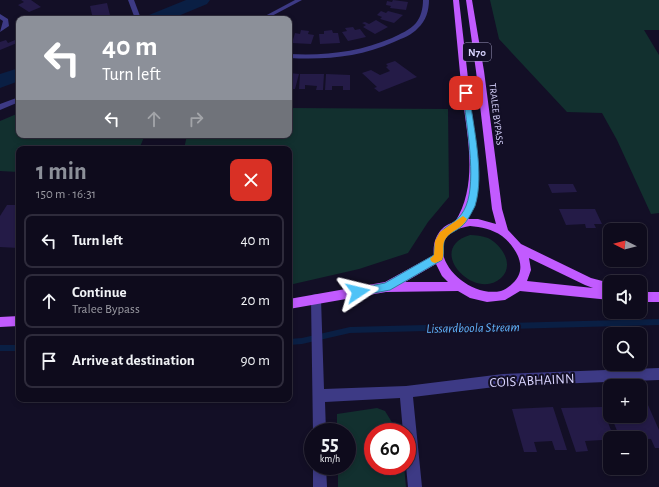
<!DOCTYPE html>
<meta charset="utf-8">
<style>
body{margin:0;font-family:"Alegreya Sans",sans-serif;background:#1c1929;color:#f1f3f6;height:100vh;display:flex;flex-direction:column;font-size:15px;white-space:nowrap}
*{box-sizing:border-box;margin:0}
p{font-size:13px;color:#9b9ba3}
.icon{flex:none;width:22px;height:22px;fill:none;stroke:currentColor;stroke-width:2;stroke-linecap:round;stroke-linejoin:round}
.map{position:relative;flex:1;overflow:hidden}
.details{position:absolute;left:16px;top:146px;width:276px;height:256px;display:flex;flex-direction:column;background:#0e0b1c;border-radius:8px;box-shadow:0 2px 6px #0003,0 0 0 1px #2e2b3b}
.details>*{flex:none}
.top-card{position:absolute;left:16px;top:16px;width:276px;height:122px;border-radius:8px;box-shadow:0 2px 6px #0003,0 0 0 1px #2e2b3b;background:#8c9099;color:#fff;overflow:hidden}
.needle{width:26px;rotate:276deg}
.fabs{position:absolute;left:603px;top:223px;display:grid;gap:8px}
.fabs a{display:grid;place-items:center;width:44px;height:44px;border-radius:8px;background:#0e0b1c;box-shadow:0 2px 6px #0003,0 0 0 1px #2e2b3b;font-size:20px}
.speed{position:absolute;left:304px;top:423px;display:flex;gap:8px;font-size:20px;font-weight:700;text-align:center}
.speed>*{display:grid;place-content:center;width:52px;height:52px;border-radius:50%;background:#0e0b1c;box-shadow:0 2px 6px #0003,0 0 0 1px #2e2b3b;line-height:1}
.speed small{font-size:10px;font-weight:400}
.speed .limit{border:6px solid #d22;background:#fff;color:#111}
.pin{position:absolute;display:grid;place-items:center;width:34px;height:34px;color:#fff;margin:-17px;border-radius:8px;box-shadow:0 2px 6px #0006}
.me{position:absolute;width:44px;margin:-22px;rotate:80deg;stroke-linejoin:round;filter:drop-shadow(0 0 3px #0008)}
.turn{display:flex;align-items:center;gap:14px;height:84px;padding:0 20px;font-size:18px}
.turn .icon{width:52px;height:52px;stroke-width:2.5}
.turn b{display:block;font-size:28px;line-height:34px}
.lanes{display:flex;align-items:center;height:38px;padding:0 20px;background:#0003;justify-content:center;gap:20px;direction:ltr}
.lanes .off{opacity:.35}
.round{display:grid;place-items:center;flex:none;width:42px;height:42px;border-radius:8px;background:#1c1929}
.summary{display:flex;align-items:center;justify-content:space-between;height:68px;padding:0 20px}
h1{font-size:24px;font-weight:700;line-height:30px;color:#8c9099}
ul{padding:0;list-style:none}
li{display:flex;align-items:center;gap:12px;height:54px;margin:0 8px 6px;padding:0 12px;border:2px solid #2e2b3b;border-radius:8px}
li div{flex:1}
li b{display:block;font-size:15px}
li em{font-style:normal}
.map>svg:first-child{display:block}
.green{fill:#12302f}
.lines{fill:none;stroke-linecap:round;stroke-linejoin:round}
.stream{fill:#0a1f44;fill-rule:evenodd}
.river{fill:#0a1f44;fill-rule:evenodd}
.building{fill:#241b47}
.lane{fill:#3d3a85;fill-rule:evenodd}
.street{fill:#3d3a85;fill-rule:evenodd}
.primary{fill:#c25bff;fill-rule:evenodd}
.route{fill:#4fc3f7;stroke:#337fa1}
.slow{fill:#f59e0b}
.labels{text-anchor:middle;stroke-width:4;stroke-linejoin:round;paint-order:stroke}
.far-street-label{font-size:10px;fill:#d9d4ff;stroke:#130f26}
.shield{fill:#130f26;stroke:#9e99be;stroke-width:1}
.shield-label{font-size:11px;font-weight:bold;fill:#d9d4ff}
.water-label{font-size:13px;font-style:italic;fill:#62b6ff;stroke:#130f26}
.near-street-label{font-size:14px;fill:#d9d4ff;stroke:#130f26}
</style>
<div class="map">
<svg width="659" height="487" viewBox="0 0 659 487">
<rect width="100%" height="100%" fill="#130f26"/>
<path class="green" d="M 490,0 L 659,0 L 659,30 L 644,30 L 659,55 L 659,213 L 651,214 L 617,140 L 602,113 L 567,112 L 499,39 Z
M 289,108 L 448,109 L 449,197 L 428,222 L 408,253 L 359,269 L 289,285 L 289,149 L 184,149 L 187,135 L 289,135 Z
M 19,113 L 19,135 L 145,135 L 139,149 L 19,149 L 19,172 L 0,171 L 0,121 Z
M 470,235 C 476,235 482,236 488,238 C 502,245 515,265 501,278 C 475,302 424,249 470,235 Z
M 377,408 L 385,411 L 398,432 L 373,432 L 373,466 L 404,466 L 406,487 L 338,487 L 338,466 L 347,466 L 347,432 L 337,432 L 337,414 Z"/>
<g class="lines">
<path class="stream" d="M 659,319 L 659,325 L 350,333 L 302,344 L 289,345 L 289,339 L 302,338 L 350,327 Z
M 0,345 L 19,345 L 19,351 L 0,351 Z"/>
<path class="river" d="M 186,0 L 210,0 L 207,4 L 171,19 L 146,19 L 149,15 Z
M 19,68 L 19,81 L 0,88 L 0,74 Z"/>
</g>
<path class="building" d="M 21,0 L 31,0 L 41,7 L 29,12 L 18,5 L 24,2 Z
M 393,0 L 408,2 L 406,10 L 390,8 L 391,6 L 386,5 L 387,1 L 392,2 Z
M 107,3 L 110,15 L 93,19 L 90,6 Z
M 381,11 L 386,13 L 388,11 L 403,15 L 394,23 L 380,19 L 382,17 L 377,15 Z
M 376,20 L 388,27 L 375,34 L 363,27 L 366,25 L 362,23 L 365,22 L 369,24 Z
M 353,27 L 355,30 L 360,29 L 366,37 L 348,41 L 342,32 L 347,31 L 345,28 Z
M 301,30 L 309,31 L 308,34 L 314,35 L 311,44 L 292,43 L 295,33 L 300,34 Z
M 332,30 L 333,33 L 338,33 L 340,43 L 320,44 L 319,34 L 324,34 L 324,31 Z
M 6,40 L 8,43 L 15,40 L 17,43 L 0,50 L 0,42 Z
M 395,61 L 417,77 L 379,92 L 374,88 L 377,87 L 362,73 L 371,70 L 380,75 L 390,71 L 386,67 L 388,66 L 386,64 Z
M 289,73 L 299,74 L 295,89 L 289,89 Z
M 300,74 L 324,74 L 323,90 L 316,90 L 317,86 L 305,85 L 305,89 L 299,89 Z
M 326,74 L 350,75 L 350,90 L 343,90 L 343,86 L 332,86 L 332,90 L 325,90 Z
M 548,184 L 573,184 L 577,192 L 552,193 Z
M 7,205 L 19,205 L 19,248 L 0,247 L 0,216 Z
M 559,209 L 595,209 L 602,224 L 594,224 L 596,228 L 586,228 L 585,224 L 566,225 Z
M 648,405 L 659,430 L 659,448 L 655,448 L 651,439 L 620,438 L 611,416 L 640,416 L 640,406 Z
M 553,407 L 567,450 L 555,450 L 552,441 L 534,442 L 537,452 L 524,452 L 512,409 Z
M 602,407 L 614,438 L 610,438 L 610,449 L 606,449 L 602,440 L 585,441 L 588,451 L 576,452 L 561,408 Z"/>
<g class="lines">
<path class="lane" d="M 295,0 L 302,0 L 268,18 L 250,19 L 265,16 Z"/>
<path class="street" d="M 128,0 L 134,0 L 140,16 L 139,17 L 134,16 Z
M 423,0 L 429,0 C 429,10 426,21 418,28 C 412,35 403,38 394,42 C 360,57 326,60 289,58 L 289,54 C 325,56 359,52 392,38 C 400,34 410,30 416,23 C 421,17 423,8 423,0 Z
M 0,14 L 8,19 L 9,26 L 0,32 L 3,21 L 0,19 Z
M 19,97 L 19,102 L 0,110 L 0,104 Z
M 316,294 L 320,295 L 321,299 L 324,389 L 406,386 L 503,374 L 659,368 L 659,380 L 503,386 L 413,397 L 422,487 L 408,487 L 406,466 L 407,432 L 403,432 L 400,398 L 325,402 L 326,432 L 313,432 L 313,433 L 311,299 L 312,295 Z
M 313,464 L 313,466 L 326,466 L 327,487 L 313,487 Z"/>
<path class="primary" d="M 453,0 L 459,0 L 478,165 L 476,196 L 468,219 L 478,219 L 496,224 L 492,209 L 476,71 L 466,0 L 472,0 L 484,71 L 502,209 L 508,230 L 521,244 L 591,278 L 610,283 L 610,300 L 520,291 L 505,300 L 487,302 L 470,298 L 458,291 L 386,292 L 289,309 L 289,299 L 385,282 L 434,255 C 432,240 440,225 455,222 C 479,184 467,135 462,94 C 459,63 456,31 453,0 ZM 470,226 C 481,227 492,229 502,236 C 516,247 529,268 513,283 C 510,286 506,289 501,291 C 464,299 421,249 455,230 C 459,228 465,227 470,226 ZM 529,258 L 585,285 L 593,288 L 527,281 L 531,270 ZM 436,264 L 442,276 L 448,282 L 405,282 Z
M 640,292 L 659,292 L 659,302 L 640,302 Z
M 19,316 L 19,326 L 0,327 L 0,317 Z"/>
</g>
<path class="route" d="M 466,91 L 469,93 C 473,126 485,174 475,206 C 472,212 467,222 462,226 C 457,231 448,233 445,239 C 442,245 445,253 442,260 L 390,290 L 358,296 L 355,295 L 353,292 L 355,289 L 385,283 L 434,255 C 435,220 455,232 466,206 C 477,179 466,123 463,93 Z"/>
<path class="slow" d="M 463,216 L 467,219 C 462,229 452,230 446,238 C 441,244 445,253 442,260 L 435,263 L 432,262 L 430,259 L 434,255 L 435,241 L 440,232 Z"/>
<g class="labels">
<g class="far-street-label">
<text transform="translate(497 114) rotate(83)" y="4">TRALEE BYPASS</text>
</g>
<rect class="shield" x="463" y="43" width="28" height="18" rx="3"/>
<g class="shield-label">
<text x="477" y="56">N70</text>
</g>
<g class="water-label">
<text transform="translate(473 327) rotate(-1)" y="5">Lissardboola Stream</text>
</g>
<g class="near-street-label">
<text transform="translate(532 380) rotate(-3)" y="5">COIS ABHAINN</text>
</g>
</g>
</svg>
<div class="fabs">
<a><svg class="needle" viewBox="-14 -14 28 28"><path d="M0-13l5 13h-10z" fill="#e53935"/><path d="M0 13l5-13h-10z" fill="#9b9ba3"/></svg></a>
<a><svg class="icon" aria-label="sound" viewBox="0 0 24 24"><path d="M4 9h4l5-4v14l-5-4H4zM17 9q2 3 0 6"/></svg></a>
<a><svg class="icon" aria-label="search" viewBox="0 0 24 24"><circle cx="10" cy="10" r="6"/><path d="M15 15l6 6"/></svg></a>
<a>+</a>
<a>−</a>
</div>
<div class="speed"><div>55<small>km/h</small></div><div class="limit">60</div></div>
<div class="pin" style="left:466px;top:93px;background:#d93025"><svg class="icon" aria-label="arrive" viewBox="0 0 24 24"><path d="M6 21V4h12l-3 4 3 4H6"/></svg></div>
<svg class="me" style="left:358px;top:292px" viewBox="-20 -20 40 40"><path d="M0-17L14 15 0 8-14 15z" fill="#4fc3f7" stroke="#fff" stroke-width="4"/></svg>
<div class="top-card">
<div class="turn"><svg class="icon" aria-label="left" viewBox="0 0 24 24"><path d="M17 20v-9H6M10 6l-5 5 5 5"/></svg><div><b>40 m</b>Turn left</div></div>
<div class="lanes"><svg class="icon" aria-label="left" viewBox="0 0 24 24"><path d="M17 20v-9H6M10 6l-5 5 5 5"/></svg><svg class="icon off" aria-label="ahead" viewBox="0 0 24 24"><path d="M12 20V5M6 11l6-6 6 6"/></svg><svg class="icon off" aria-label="right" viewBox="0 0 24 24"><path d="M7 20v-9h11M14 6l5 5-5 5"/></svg></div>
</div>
<section class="details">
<div class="summary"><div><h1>1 min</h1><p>150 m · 16:31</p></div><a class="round" style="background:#d93025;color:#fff"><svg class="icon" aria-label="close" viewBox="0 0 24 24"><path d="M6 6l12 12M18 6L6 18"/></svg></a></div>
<ul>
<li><svg class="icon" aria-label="left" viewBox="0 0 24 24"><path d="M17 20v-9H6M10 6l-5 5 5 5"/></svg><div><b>Turn left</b></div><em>40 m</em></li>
<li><svg class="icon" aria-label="ahead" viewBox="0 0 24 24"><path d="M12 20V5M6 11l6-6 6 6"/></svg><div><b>Continue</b><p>Tralee Bypass</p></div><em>20 m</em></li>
<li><svg class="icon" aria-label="arrive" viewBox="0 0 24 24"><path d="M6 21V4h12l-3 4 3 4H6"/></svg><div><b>Arrive at destination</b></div><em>90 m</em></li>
</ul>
</section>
</div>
